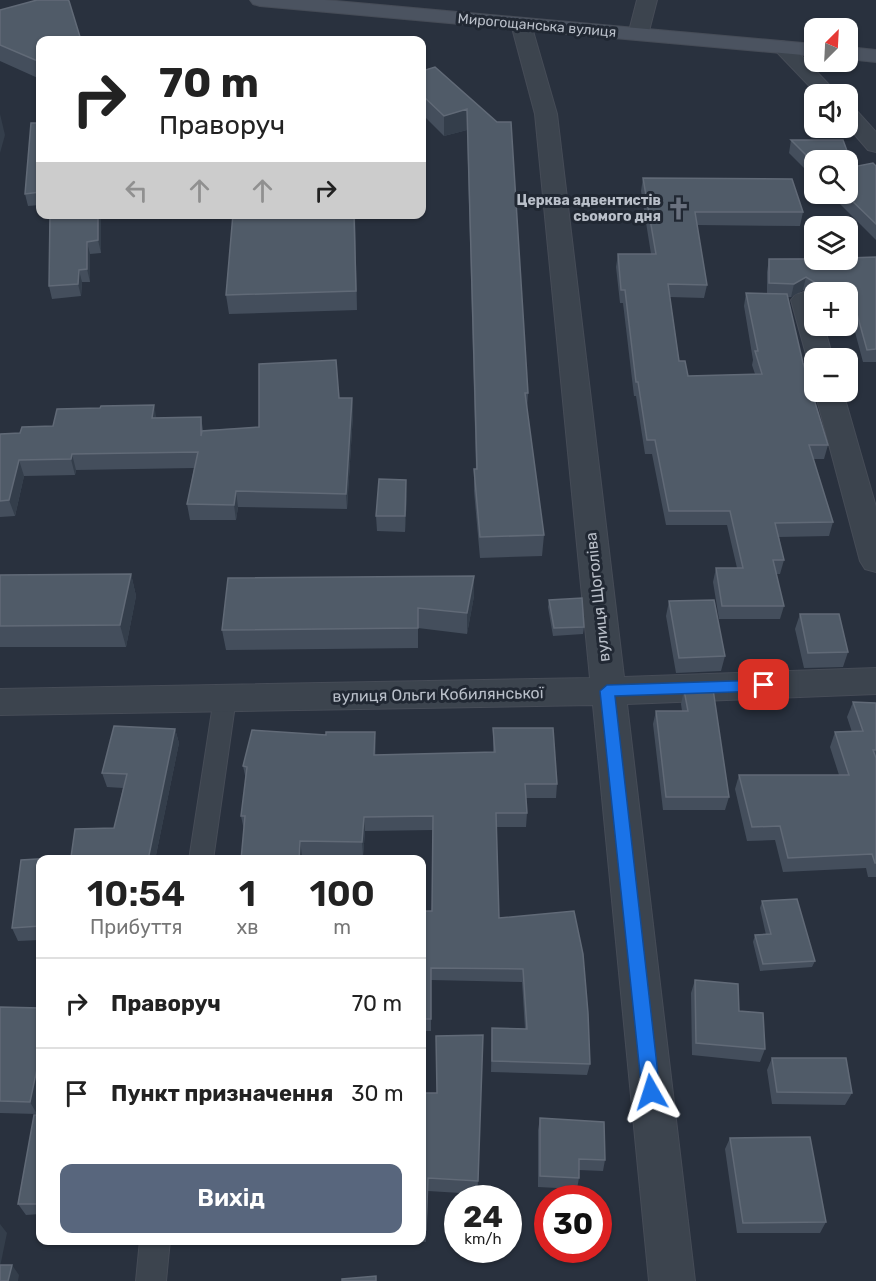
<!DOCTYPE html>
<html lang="uk">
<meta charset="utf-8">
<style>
body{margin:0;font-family:Rubik,sans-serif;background:#f6f6f6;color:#222;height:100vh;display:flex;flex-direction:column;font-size:22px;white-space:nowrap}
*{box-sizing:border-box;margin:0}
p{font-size:20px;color:#767676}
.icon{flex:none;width:33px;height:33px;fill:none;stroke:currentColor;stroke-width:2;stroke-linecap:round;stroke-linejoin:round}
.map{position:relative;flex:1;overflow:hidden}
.details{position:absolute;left:36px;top:855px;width:390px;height:390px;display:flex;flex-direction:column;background:#fff;border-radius:12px;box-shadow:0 2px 4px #0004}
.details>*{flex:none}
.top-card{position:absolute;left:36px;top:36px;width:390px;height:183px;border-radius:12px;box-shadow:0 2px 4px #0004;background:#fff;color:#222;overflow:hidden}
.needle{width:39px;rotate:24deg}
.buttons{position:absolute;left:804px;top:18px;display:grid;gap:12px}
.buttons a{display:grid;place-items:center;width:54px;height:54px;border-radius:12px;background:#fff;box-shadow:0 2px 4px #0004;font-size:30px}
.speed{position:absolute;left:444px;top:1185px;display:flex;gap:12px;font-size:30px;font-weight:700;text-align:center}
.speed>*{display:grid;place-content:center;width:78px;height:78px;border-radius:50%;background:#fff;box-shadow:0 2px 4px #0004;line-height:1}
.speed small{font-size:15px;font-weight:400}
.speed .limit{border:9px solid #d22;background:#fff;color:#111}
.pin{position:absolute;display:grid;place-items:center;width:51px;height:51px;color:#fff;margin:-26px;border-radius:12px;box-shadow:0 3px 9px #0006}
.me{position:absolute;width:66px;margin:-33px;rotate:354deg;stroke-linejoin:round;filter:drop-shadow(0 0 4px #0008)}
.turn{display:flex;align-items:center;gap:21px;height:126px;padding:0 24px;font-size:27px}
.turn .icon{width:78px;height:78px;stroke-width:2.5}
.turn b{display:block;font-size:42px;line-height:51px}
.lanes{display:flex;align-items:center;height:57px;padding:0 24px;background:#0003;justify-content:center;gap:30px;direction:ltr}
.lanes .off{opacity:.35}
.eta{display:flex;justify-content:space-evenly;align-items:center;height:102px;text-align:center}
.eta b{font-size:36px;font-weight:600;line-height:42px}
.cta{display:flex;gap:12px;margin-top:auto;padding:12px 24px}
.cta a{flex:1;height:69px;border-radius:12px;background:#58667d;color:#fff;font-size:24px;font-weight:600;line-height:69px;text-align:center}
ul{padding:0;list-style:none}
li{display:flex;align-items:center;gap:18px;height:90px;padding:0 24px;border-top:2px solid #e0e0e0}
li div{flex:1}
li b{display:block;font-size:22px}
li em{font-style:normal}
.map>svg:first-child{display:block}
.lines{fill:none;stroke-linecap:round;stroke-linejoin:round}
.service-casing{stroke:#464c57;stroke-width:2}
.minor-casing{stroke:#464c57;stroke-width:2}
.secondary-casing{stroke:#464c57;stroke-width:2}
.service{fill:#3c444e;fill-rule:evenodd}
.minor{fill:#3c444e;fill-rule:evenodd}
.secondary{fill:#4b5360;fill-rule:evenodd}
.wall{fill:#444e5c}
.shaded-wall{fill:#343e4b}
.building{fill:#505b68;stroke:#616a77;stroke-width:1.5}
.route{fill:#1a73e8;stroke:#114b97;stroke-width:1.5}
.labels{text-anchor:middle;stroke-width:6;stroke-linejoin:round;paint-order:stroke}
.far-street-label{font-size:14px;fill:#b9bfc9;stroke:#212833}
.far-poi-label{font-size:14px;font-weight:bold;fill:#b9bfc9;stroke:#212833;text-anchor:end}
.street-label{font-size:16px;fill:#b9bfc9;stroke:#212833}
</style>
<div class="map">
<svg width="876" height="1281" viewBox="0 0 876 1281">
<rect width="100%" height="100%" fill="#29313e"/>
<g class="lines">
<defs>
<path id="service" d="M 225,689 L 233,692 L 236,698 L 213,860 L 189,860 L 214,698 L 217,692 Z
M 140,1240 L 170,1240 L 166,1281 L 136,1281 Z"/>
<path id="minor" d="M 637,0 L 657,0 L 648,35 L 645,39 L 631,39 L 628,35 Z
M 521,18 L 528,20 L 531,24 L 557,114 L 624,677 L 876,668 L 876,694 L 627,704 L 695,1281 L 649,1281 L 593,705 L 0,715 L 0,689 L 590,678 L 535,114 L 511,24 L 514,20 Z
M 782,41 L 789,43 L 838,94 L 817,94 L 772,47 L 775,43 Z
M 848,108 L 856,110 L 876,132 L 876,152 L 868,150 L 848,127 Z
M 804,292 L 814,297 L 814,326 L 824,326 L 833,358 L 814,358 L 814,365 L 810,364 L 807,358 L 791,300 L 795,295 Z
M 815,392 L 843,392 L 876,507 L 876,572 L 865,569 L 860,561 Z"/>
<path id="secondary" d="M 250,0 L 325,0 L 814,44 L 814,56 L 260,6 L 253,4 Z
M 848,47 L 876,50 L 876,62 L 848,59 Z"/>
</defs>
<use href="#service" class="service-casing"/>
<use href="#minor" class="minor-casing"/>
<use href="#secondary" class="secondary-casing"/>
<use href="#service" class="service"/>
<use href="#minor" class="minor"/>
<use href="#secondary" class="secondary"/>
</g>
<path class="wall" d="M 0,10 L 40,40 L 40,79 L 0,61 Z
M 422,71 L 497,122 L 528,393 L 527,410 L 544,535 L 542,556 L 480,558 L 474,491 L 474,469 L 476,469 L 467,130 L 444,136 L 422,114 Z
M 40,123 L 40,205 L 28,206 L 25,194 Z
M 791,140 L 853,167 L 876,166 L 876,240 L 830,194 L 848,194 L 814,160 L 814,178 L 789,153 Z
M 643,178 L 803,212 L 800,226 L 697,225 L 707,285 L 704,298 L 670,297 L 679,361 L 688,376 L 755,374 L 752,365 L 753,360 L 744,306 L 746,293 L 767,293 L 767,272 L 769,259 L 876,257 L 876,362 L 863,362 L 848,306 L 848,292 L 814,292 L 814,296 L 803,290 L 791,297 L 787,297 L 803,363 L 828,445 L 824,459 L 813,459 L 833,522 L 829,536 L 779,537 L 784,560 L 780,574 L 776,574 L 784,606 L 780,619 L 719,619 L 713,582 L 716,568 L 737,568 L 727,525 L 666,525 L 652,454 L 645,454 L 636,396 L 634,396 L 623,303 L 620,303 L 616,267 L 618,254 L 651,254 L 641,191 Z
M 50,214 L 148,214 L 101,217 L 101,253 L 90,254 L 90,282 L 82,282 L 81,296 L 52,299 L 49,286 Z
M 233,214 L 355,214 L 357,310 L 229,314 L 226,295 Z
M 339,398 L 352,398 L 353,414 L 347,509 L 238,507 L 236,520 L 190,520 L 187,504 L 194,468 L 76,470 L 75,475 L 24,476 L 15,516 L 0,517 L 0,434 L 20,433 L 53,426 L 156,418 L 201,417 L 203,430 L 259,427 Z
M 407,495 L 405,532 L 377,531 L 376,516 Z
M 131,574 L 136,596 L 126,647 L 0,647 L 0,575 Z
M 474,596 L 467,634 L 418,628 L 418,648 L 226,650 L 222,630 Z
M 549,600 L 584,627 L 583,634 L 553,636 L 548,607 Z
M 669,601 L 725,656 L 721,671 L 676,673 L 666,616 Z
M 800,614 L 848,652 L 843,667 L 804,668 L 795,629 Z
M 684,690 L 729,797 L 725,810 L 663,810 L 653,724 L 656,711 L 682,711 L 681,704 Z
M 853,702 L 876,703 L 876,877 L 868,877 L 866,868 L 783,872 L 775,840 L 747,841 L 735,789 L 739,775 L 839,775 L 830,747 L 835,732 L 852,732 L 847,717 Z
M 114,726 L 175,729 L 179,743 L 155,860 L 40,860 L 40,940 L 18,941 L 12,928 L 21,860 L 71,857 L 75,829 L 114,828 L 123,788 L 107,787 L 102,773 Z
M 493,728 L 557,784 L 556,798 L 526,798 L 527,813 L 526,827 L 496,827 L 499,918 L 590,1064 L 587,1075 L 491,1072 L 492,1028 L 525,1029 L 522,982 L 431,980 L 431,1031 L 422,1031 L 422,911 L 432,911 L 433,830 L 365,831 L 363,856 L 302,855 L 244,830 L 241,816 L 246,780 L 243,766 L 376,747 L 375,755 L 493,752 Z
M 762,901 L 815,961 L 812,967 L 760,971 L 753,942 L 755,935 L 766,935 L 760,908 Z
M 695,980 L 739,1011 L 765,1049 L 760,1062 L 692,1055 L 691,993 Z
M 0,1007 L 40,1008 L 40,1096 L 37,1114 L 0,1113 Z
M 772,1058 L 852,1093 L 845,1105 L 772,1104 L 767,1070 Z
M 422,1093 L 478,1181 L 477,1194 L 428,1191 L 426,1242 L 400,1240 L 422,1240 Z
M 40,1115 L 40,1214 L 26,1215 L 18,1204 Z
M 540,1118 L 605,1160 L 603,1171 L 579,1170 L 579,1178 L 577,1189 L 538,1187 L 538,1130 Z
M 730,1138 L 826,1222 L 820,1233 L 737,1233 L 725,1149 Z"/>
<path class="shaded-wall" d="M 467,109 L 467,130 L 444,136 L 444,116 Z
M 0,114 L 5,135 L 0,153 Z
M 98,214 L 100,214 L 101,217 L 101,253 L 98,240 Z
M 87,242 L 90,254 L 90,282 L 87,269 Z
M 79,270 L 82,282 L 81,296 L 78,284 Z
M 806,277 L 803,290 L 791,297 L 794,284 Z
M 352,398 L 353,414 L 347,509 L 346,494 Z
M 154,405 L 157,421 L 152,418 Z
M 72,454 L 76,470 L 75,475 L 71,459 Z
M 19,460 L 24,476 L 15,516 L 9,500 Z
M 406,480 L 407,495 L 405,532 L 405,516 Z
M 236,491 L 238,507 L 236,520 L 234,505 Z
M 131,574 L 136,596 L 126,647 L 120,625 Z
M 474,576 L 474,596 L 467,634 L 467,613 Z
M 175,729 L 179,743 L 155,860 L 148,860 Z
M 375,732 L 376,747 L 375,769 L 374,755 Z
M 364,817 L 365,831 L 363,856 L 362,842 Z
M 300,841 L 302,855 L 302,860 L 299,860 Z
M 40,1055 L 40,1096 L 37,1114 L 30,1102 Z
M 428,1178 L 428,1191 L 426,1242 L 426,1230 Z
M 0,1224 L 7,1233 L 0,1267 Z
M 12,1265 L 19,1275 L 18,1281 L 8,1281 Z"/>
<path class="building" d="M 37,0 L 68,0 L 69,1 L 81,40 L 40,40 L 40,62 L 0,45 L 0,10 Z
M 435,67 L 497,122 L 511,122 L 528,393 L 525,393 L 544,535 L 480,537 L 474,469 L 477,469 L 467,109 L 444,116 L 422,95 L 422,71 Z
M 31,123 L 40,123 L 40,192 L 25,194 Z
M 791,140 L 843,140 L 853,167 L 873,163 L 876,166 L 876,224 L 845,194 L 848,194 L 848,160 L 814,160 L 814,163 Z
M 643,178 L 792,179 L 803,212 L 695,212 L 707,285 L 668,284 L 679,361 L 685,361 L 688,376 L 762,374 L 755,351 L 758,351 L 746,293 L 787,294 L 803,363 L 828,445 L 809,445 L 833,522 L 775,523 L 784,560 L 773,560 L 784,606 L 722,606 L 716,568 L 743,568 L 730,511 L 669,511 L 655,440 L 647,440 L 638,382 L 636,382 L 625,290 L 621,290 L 618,254 L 656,254 Z
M 50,214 L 98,214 L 98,240 L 87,242 L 87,269 L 79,270 L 78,284 L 49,286 Z
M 233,214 L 354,214 L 356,291 L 226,295 Z
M 876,257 L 876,349 L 867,350 L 849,285 L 819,285 L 806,277 L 794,284 L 769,283 L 769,259 L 814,259 L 814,260 L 848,260 L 848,258 Z
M 336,360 L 339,398 L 352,398 L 346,494 L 236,491 L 234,505 L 187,504 L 198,452 L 72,454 L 71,459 L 19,460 L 9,500 L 0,501 L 0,434 L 20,433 L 22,427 L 53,426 L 57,409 L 100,408 L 101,406 L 154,405 L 152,418 L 201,417 L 201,436 L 202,431 L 259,427 L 259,364 Z
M 379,479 L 406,480 L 405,516 L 376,516 Z
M 131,574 L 120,625 L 0,626 L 0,575 Z
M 474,576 L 467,613 L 418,608 L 418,628 L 222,630 L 228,578 Z
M 582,598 L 584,627 L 554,628 L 549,600 Z
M 714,600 L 725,656 L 679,658 L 669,601 Z
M 800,614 L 839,614 L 848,652 L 808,653 Z
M 713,689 L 729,797 L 666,797 L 656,711 L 688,711 L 684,690 Z
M 853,702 L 876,703 L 876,750 L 873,750 L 876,758 L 876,863 L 875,863 L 872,854 L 788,858 L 780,826 L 752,827 L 739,775 L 849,775 L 835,732 L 863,731 Z
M 114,726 L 175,729 L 148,860 L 40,860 L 40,926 L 12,928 L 21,860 L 71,857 L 75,829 L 114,828 L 127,774 L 102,773 Z
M 493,728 L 553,728 L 557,784 L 525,784 L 527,813 L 496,813 L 499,918 L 574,911 L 583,954 L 588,1013 L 590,1064 L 492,1061 L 492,1028 L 527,1029 L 523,969 L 431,968 L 431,1019 L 422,1019 L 422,911 L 432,911 L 433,816 L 364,817 L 362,842 L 300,841 L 299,860 L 241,860 L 245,816 L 241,816 L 247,767 L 243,766 L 252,730 L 326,735 L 326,732 L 375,732 L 374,755 L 495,752 Z
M 797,899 L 815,961 L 763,964 L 755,935 L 771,934 L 762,901 Z
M 695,980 L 738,984 L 739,1011 L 763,1013 L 765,1049 L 696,1043 Z
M 0,1007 L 40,1008 L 40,1055 L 30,1102 L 0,1101 Z
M 483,1035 L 478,1181 L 428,1178 L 426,1230 L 422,1230 L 422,1093 L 437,1093 L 436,1036 Z
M 772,1058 L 846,1058 L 852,1093 L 777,1092 Z
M 34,1115 L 40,1115 L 40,1204 L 18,1204 Z
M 540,1118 L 604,1122 L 605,1160 L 579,1159 L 579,1178 L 540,1176 Z
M 810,1137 L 826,1222 L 743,1223 L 730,1138 Z
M 0,1265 L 12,1265 L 8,1281 L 0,1281 Z
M 376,1276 L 376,1281 L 342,1281 L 342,1279 Z"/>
<path class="route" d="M 764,680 L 771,685 L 764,691 L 615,696 L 660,1092 L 657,1098 L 651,1101 L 645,1098 L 642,1092 L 600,691 L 607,685 Z"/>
<defs>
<symbol id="church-bare" viewBox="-9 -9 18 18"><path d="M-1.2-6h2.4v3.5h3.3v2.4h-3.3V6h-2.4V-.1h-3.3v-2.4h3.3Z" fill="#6b7280" stroke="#212833" stroke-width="2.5" paint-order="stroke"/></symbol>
</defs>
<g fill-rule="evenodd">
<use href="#church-bare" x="662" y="192" width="33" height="33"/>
</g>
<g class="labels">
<g class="far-street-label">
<text transform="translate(537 25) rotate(5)" y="5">Мирогощанська вулиця</text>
</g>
<g class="far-poi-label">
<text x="661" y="205">Церква адвентистів<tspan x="661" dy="16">сьомого дня</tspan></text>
</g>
<g class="street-label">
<text transform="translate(597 597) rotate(-96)" y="6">вулиця Щоголіва</text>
<text transform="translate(438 694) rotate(-1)" y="6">вулиця Ольги Кобилянської</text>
</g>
</g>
</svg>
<div class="buttons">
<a><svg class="needle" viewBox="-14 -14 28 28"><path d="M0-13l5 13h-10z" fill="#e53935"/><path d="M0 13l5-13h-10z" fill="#767676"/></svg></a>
<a><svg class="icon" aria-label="sound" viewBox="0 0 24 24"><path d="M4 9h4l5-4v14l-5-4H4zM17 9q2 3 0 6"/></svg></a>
<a><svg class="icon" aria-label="search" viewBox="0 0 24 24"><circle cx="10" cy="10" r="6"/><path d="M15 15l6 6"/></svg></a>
<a><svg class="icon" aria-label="layers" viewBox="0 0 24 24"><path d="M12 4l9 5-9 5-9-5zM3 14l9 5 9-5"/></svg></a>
<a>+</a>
<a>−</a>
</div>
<div class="speed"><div>24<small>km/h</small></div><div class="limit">30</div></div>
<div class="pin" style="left:764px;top:685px;background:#d93025"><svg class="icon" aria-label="arrive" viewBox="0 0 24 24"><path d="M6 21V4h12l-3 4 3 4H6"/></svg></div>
<svg class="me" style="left:651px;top:1092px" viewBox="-20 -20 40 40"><path d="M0-17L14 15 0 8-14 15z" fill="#1a73e8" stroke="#fff" stroke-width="4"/></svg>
<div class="top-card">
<div class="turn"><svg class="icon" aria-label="right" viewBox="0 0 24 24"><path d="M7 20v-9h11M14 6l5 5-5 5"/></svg><div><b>70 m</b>Праворуч</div></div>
<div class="lanes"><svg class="icon off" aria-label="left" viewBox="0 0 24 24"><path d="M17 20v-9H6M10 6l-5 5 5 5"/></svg><svg class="icon off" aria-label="ahead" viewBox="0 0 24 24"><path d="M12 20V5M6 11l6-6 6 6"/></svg><svg class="icon off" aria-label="ahead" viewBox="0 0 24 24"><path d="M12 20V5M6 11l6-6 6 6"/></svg><svg class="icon" aria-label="right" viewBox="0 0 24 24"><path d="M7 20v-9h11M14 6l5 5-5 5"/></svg></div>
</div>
<section class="details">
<div class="eta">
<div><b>10:54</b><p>Прибуття</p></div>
<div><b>1</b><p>хв</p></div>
<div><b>100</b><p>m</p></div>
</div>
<ul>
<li><svg class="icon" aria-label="right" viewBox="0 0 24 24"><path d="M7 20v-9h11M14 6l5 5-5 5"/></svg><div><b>Праворуч</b></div><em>70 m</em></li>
<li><svg class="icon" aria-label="arrive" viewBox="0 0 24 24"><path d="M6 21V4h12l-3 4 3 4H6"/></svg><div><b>Пункт призначення</b></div><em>30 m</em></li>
</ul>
<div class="cta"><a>Вихід</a></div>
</section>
</div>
